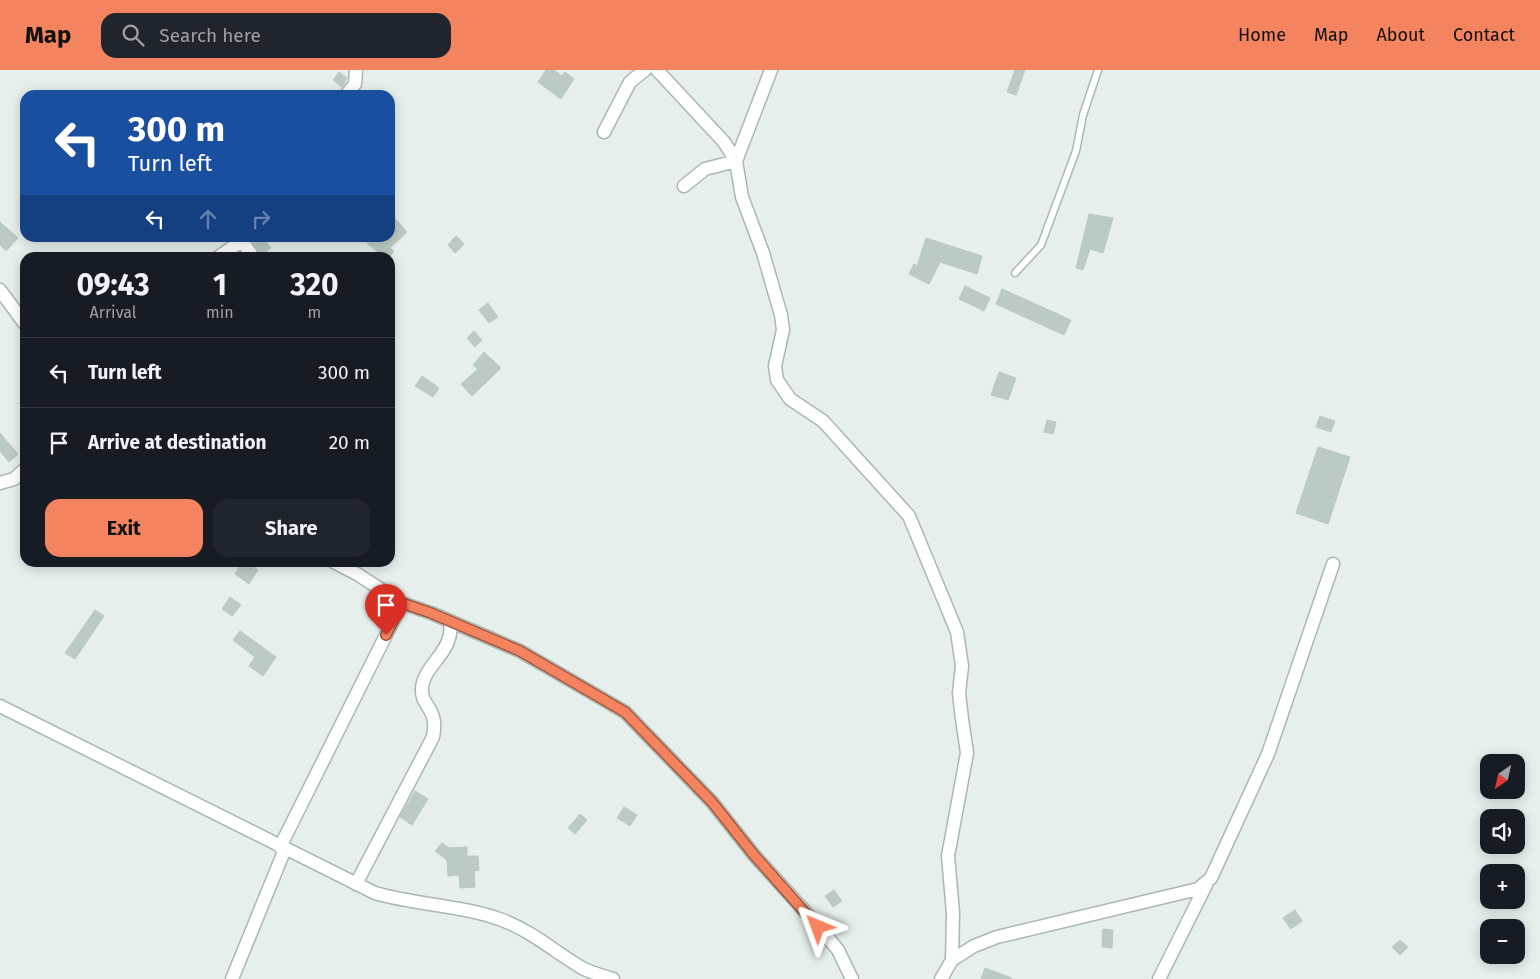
<!DOCTYPE html>
<meta charset="utf-8">
<style>
body{margin:0;font-family:"Fira Sans",sans-serif;background:#20242c;color:#f1f3f6;height:100vh;display:flex;flex-direction:column;font-size:19px;white-space:nowrap}
*{box-sizing:border-box;margin:0}
p{font-size:16px;color:#9ea1a6}
.icon{flex:none;width:28px;height:28px;fill:none;stroke:currentColor;stroke-width:2;stroke-linecap:round;stroke-linejoin:round}
.map{position:relative;flex:1;overflow:hidden}
.drawer{position:absolute;left:20px;top:182px;width:375px;height:315px;display:flex;flex-direction:column;background:#171b24;border-radius:15px;box-shadow:0 2px 12px #0003}
.drawer>*{flex:none}
.guide{position:absolute;left:20px;top:20px;width:375px;height:152px;border-radius:15px;box-shadow:0 2px 12px #0003;background:#1a4fa0;color:#fff;overflow:hidden}
.needle{width:32px;rotate:214deg}
.controls{position:absolute;left:1480px;top:684px;display:grid;gap:10px}
.controls a{display:grid;place-items:center;width:45px;height:45px;border-radius:10px;background:#171b24;box-shadow:0 2px 12px #0003;font-size:25px}
.pin{position:absolute;display:grid;place-items:center;width:42px;height:42px;color:#fff;margin:-51px -21px;border-radius:50% 50% 50% 0;rotate:-45deg;box-shadow:0 0 5px #0007}
.pin .icon{rotate:45deg}
.me{position:absolute;width:55px;margin:-28px;rotate:316deg;stroke-linejoin:round;filter:drop-shadow(0 0 4px #0008)}
.turn{display:flex;align-items:center;gap:18px;height:105px;padding:0 25px;font-size:22px}
.turn .icon{width:65px;height:65px;stroke-width:2.5}
.turn b{display:block;font-size:35px;line-height:42px}
.lanes{display:flex;align-items:center;height:48px;padding:0 25px;background:#0003;justify-content:center;gap:25px;direction:ltr}
.lanes .off{opacity:.35}
.eta{display:flex;justify-content:space-evenly;align-items:center;height:85px;text-align:center}
.eta b{font-size:30px;font-weight:700;line-height:35px}
.primary-button{display:flex;gap:10px;margin-top:auto;padding:10px 25px}
.primary-button a{flex:1;height:58px;border-radius:15px;background:#f4845f;color:#111;font-size:20px;font-weight:700;line-height:58px;text-align:center}
.primary-button a+a{background:#20242c;color:#f1f3f6}
ul{padding:0;list-style:none}
li{display:flex;align-items:center;gap:15px;height:70px;padding:0 25px;border-top:1px solid #363941}
li div{flex:1}
li b{display:block;font-size:19px}
li em{font-style:normal}
header{display:flex;align-items:center;gap:30px;box-sizing:border-box;height:70px;padding:0 25px;background:#f4845f;color:#111}
header strong{font-size:24px}
nav{display:flex;gap:28px;margin-inline-start:auto;font-size:18px}
.search{width:350px;height:45px;background:#20242c;display:flex;align-items:center;gap:12px;box-sizing:border-box;padding:0 18px;border-radius:15px;color:#9ea1a6;font-size:19px}
.map>svg:first-child{display:block}
.building{fill:#bbcac4;stroke:#b8c9c2}
.lines{fill:none;stroke-linecap:round;stroke-linejoin:round}
.lane-casing{stroke:#a8b8b2;stroke-width:9}
.street-casing{stroke:#a8b8b2;stroke-width:15}
.lane{stroke:#fff;stroke-width:6}
.street{stroke:#fff;stroke-width:12}
.route-casing{stroke:#9f563e;stroke-width:12}
.route{stroke:#f4845f;stroke-width:9}
</style>
<header>
<strong>Map</strong>
<div class="search"><svg class="icon" aria-label="search" viewBox="0 0 24 24"><circle cx="10" cy="10" r="6"/><path d="M15 15l6 6"/></svg>Search here</div>
<nav><a>Home</a><a>Map</a><a>About</a><a>Contact</a></nav>
</header>
<div class="map">
<svg width="1540" height="909" viewBox="0 0 1540 909">
<rect width="100%" height="100%" fill="#e6efeb"/>
<path class="building" d="M 546,0 L 554,0 L 562,6 L 565,2 L 574,9 L 561,29 L 538,12 Z
M 1015,0 L 1025,0 L 1016,25 L 1007,22 Z
M 339,2 L 347,8 L 342,17 L 333,10 Z
M 390,143 L 407,162 L 390,178 L 394,181 L 389,188 L 384,188 L 367,173 L 373,168 L 390,168 Z
M 1089,144 L 1113,148 L 1103,183 L 1090,179 L 1083,200 L 1076,198 Z
M 0,152 L 18,168 L 6,181 L 0,175 Z
M 456,166 L 464,174 L 455,183 L 448,175 Z
M 261,168 L 263,168 L 271,178 L 262,185 L 253,173 Z
M 926,168 L 982,186 L 977,204 L 940,192 L 929,214 L 909,204 L 914,194 L 917,196 Z
M 965,216 L 990,228 L 984,241 L 959,229 Z
M 1002,219 L 1071,250 L 1064,265 L 996,234 Z
M 488,233 L 498,247 L 489,253 L 479,240 Z
M 474,261 L 482,270 L 475,277 L 467,268 Z
M 484,282 L 501,298 L 472,326 L 461,314 L 478,299 L 473,295 Z
M 999,302 L 1016,308 L 1008,330 L 991,325 Z
M 422,306 L 439,318 L 433,327 L 415,316 Z
M 1320,346 L 1335,351 L 1331,362 L 1316,357 Z
M 1047,350 L 1056,352 L 1053,364 L 1044,362 Z
M 0,363 L 18,384 L 9,392 L 0,381 Z
M 1318,377 L 1350,387 L 1328,454 L 1296,443 Z
M 242,492 L 247,492 L 258,500 L 249,514 L 235,504 Z
M 230,527 L 241,535 L 232,546 L 222,539 Z
M 95,540 L 104,546 L 75,589 L 65,583 Z
M 240,561 L 276,587 L 263,606 L 249,596 L 255,587 L 233,570 Z
M 415,721 L 428,729 L 412,755 L 400,747 Z
M 624,737 L 637,745 L 630,756 L 617,748 Z
M 580,744 L 587,750 L 575,764 L 568,758 Z
M 442,773 L 449,778 L 467,777 L 467,786 L 478,786 L 479,800 L 474,801 L 475,817 L 460,818 L 459,805 L 448,806 L 447,790 L 435,781 Z
M 834,820 L 842,831 L 833,837 L 825,826 Z
M 1295,840 L 1302,851 L 1291,859 L 1283,848 Z
M 1103,859 L 1113,860 L 1112,878 L 1102,877 Z
M 1400,870 L 1408,877 L 1400,885 L 1392,877 Z
M 985,898 L 1012,908 L 1011,909 L 981,909 Z"/>
<g class="lines">
<defs>
<path id="lane" d="M 1015,203 L 1041,175 L 1076,81 L 1083,45 L 1098,0"/>
<path id="street" d="M 657,0 L 724,72 L 736,91 L 705,99 L 684,116
M 771,0 L 736,91 L 742,127 L 763,183 L 781,245 L 783,260 L 775,296 L 777,310 L 790,329 L 823,351 L 909,446 L 957,562 L 962,596 L 959,623 L 962,649 L 967,683 L 948,786 L 953,843 L 952,890
M 346,25 L 355,14 L 356,0
M 604,62 L 630,12 L 645,0
M 242,171 L 254,188
M 217,188 L 246,168
M 0,220 L 25,254
M 0,413 L 14,409 L 25,399
M 334,492 L 357,504 L 402,533 L 431,543 L 520,581 L 625,642 L 712,732 L 754,785 L 819,857 L 838,880 L 852,909
M 0,636 L 375,823 C 416,835 461,835 502,850 C 532,861 556,883 584,899 C 593,903 603,906 613,909
M 280,777 L 402,533
M 356,814 L 433,667 C 439,637 421,638 422,619 C 422,600 445,586 449,568 C 451,563 450,557 451,552
M 232,909 L 285,779
M 941,909 L 952,890 L 974,876 L 997,867 L 1198,819 L 1211,808 L 1268,684 L 1333,494
M 1159,909 L 1206,815"/>
</defs>
<use href="#lane" class="lane-casing"/>
<use href="#street" class="street-casing"/>
<use href="#lane" class="lane"/>
<use href="#street" class="street"/>
</g>
<g class="lines">
<defs>
<path id="route" d="M 386,565 L 402,533 L 431,543 L 520,581 L 625,642 L 712,732 L 754,785 L 818,857"/>
</defs>
<use href="#route" class="route-casing"/>
<use href="#route" class="route"/>
</g>
</svg>
<div class="controls">
<a><svg class="needle" viewBox="-14 -14 28 28"><path d="M0-13l5 13h-10z" fill="#e53935"/><path d="M0 13l5-13h-10z" fill="#9ea1a6"/></svg></a>
<a><svg class="icon" aria-label="sound" viewBox="0 0 24 24"><path d="M4 9h4l5-4v14l-5-4H4zM17 9q2 3 0 6"/></svg></a>
<a>+</a>
<a>−</a>
</div>
<div class="pin" style="left:386px;top:565px;background:#d93025"><svg class="icon" aria-label="arrive" viewBox="0 0 24 24"><path d="M6 21V4h12l-3 4 3 4H6"/></svg></div>
<svg class="me" style="left:818px;top:857px" viewBox="-20 -20 40 40"><path d="M0-17L14 15 0 8-14 15z" fill="#f4845f" stroke="#fff" stroke-width="4"/></svg>
<div class="guide">
<div class="turn"><svg class="icon" aria-label="left" viewBox="0 0 24 24"><path d="M17 20v-9H6M10 6l-5 5 5 5"/></svg><div><b>300 m</b>Turn left</div></div>
<div class="lanes"><svg class="icon" aria-label="left" viewBox="0 0 24 24"><path d="M17 20v-9H6M10 6l-5 5 5 5"/></svg><svg class="icon off" aria-label="ahead" viewBox="0 0 24 24"><path d="M12 20V5M6 11l6-6 6 6"/></svg><svg class="icon off" aria-label="right" viewBox="0 0 24 24"><path d="M7 20v-9h11M14 6l5 5-5 5"/></svg></div>
</div>
<section class="drawer">
<div class="eta">
<div><b>09:43</b><p>Arrival</p></div>
<div><b>1</b><p>min</p></div>
<div><b>320</b><p>m</p></div>
</div>
<ul>
<li><svg class="icon" aria-label="left" viewBox="0 0 24 24"><path d="M17 20v-9H6M10 6l-5 5 5 5"/></svg><div><b>Turn left</b></div><em>300 m</em></li>
<li><svg class="icon" aria-label="arrive" viewBox="0 0 24 24"><path d="M6 21V4h12l-3 4 3 4H6"/></svg><div><b>Arrive at destination</b></div><em>20 m</em></li>
</ul>
<div class="primary-button"><a>Exit</a><a>Share</a></div>
</section>
</div>
